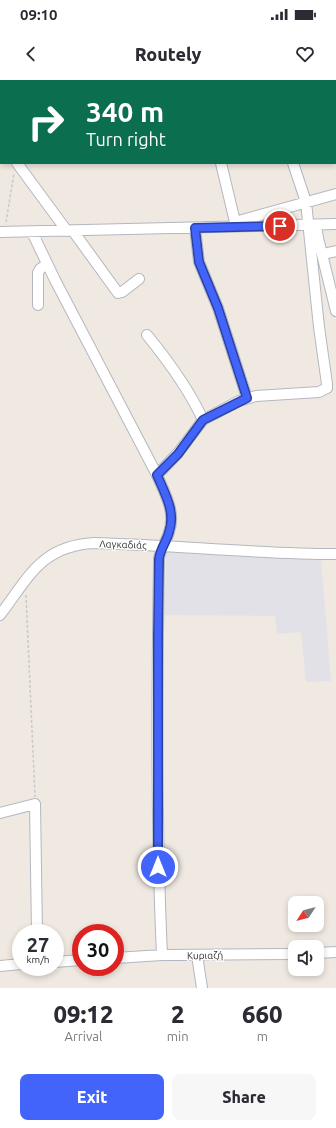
<!DOCTYPE html>
<meta charset="utf-8">
<style>
body{margin:0;font-family:Ubuntu,sans-serif;background:#f7f7f7;color:#2b2b33;height:100vh;display:flex;flex-direction:column;font-size:15px;white-space:nowrap}
*{box-sizing:border-box;margin:0}
p{font-size:13px;color:#7c7c81}
.icon{flex:none;width:22px;height:22px;fill:none;stroke:currentColor;stroke-width:2;stroke-linecap:round;stroke-linejoin:round}
.map{position:relative;height:908px;overflow:hidden}
.sheet{display:flex;flex-direction:column;background:#fff;flex:1}
.sheet>*{flex:none}
.top-card{position:absolute;left:0px;top:0px;width:336px;height:84px;box-shadow:0 2px 6px #0003;background:#0b6e4f;color:#fff;overflow:hidden}
.needle{width:26px;rotate:234deg}
.fabs{position:absolute;left:288px;top:816px;display:grid;gap:8px}
.fabs a{display:grid;place-items:center;width:36px;height:36px;border-radius:8px;background:#fff;box-shadow:0 2px 6px #0003;font-size:20px}
.speed{position:absolute;left:12px;top:844px;display:flex;gap:8px;font-size:20px;font-weight:700;text-align:center}
.speed>*{display:grid;place-content:center;width:52px;height:52px;border-radius:50%;background:#fff;box-shadow:0 2px 6px #0003;line-height:1}
.speed small{font-size:10px;font-weight:400}
.speed .limit{border:6px solid #d22;background:#fff;color:#111}
.pin{position:absolute;display:grid;place-items:center;width:34px;height:34px;color:#fff;margin:-17px;border:2px solid #fff;border-radius:50%;box-shadow:0 1px 4px #0007}
.me{position:absolute;width:44px;margin:-22px;rotate:0deg;stroke-linejoin:round;filter:drop-shadow(0 0 3px #0008)}
.turn{display:flex;align-items:center;gap:14px;height:84px;padding:0 20px;font-size:18px}
.turn .icon{width:52px;height:52px;stroke-width:2.5}
.turn b{display:block;font-size:28px;line-height:34px}
.eta{display:flex;justify-content:space-evenly;align-items:center;height:68px;text-align:center}
.eta b{font-size:24px;font-weight:800;line-height:28px}
.cta{display:flex;gap:8px;margin-top:auto;padding:8px 20px}
.cta a{flex:1;height:46px;border-radius:8px;background:#4264fb;color:#fff;font-size:16px;font-weight:800;line-height:46px;text-align:center}
.cta a+a{background:#f7f7f7;color:#2b2b33}
.status{display:flex;justify-content:space-between;align-items:center;height:28px;padding:0 20px;background:#fff;direction:ltr}
.status svg{height:11px;fill:currentColor}
header{display:flex;justify-content:space-between;align-items:center;height:52px;padding:0 20px;background:#fff;font-size:18px;font-weight:800}
.map>svg:first-child{display:block}
.industrial{fill:#e3e1e8}
.lines{fill:none;stroke-linecap:round;stroke-linejoin:round}
.minor-casing{stroke:#b4b7c1;stroke-width:12}
.path{stroke:#c9c9c9;stroke-width:1.5;stroke-dasharray:3 2;stroke-linecap:butt}
.minor{stroke:#fff;stroke-width:10}
.route-casing{stroke:#2b41a3;stroke-width:10}
.route{stroke:#4264fb;stroke-width:7}
.labels{text-anchor:middle;stroke-width:3;stroke-linejoin:round;paint-order:stroke}
.street-label{font-size:10px;fill:#2e2e2e;stroke:#fff}
</style>
<div class="status"><b>09:10</b><svg viewBox="0 0 49 12"><path d="M0 12V9h3v3zM5 12V6h3v6zM10 12V3h3v9zM15 12V0h3v12zM26 1h20v11H26zM47 4h2v5h-2z"/></svg></div>
<header><svg class="icon" aria-label="back" viewBox="0 0 24 24"><path d="M15 5l-7 7 7 7"/></svg>Routely<svg class="icon" aria-label="heart" viewBox="0 0 24 24"><path d="M12 20l-8-8c-3-5 5-10 8-4 3-6 11-1 8 4z"/></svg></header>
<div class="map">
<svg width="336" height="908" viewBox="0 0 336 908">
<rect width="100%" height="100%" fill="#efe9e1"/>
<path class="industrial" d="M 166,471 L 274,478 L 321,479 L 331,601 L 306,602 L 301,552 L 277,554 L 275,536 L 165,535 Z"/>
<g class="lines">
<defs>
<path id="minor" d="M 49,0 L 50,1
M 203,0 L 203,1
M 264,0 L 265,1
M 58,1 L 60,0
M 335,8 L 336,7
M 0,36 L 1,37
M 0,64 L 1,63
M 17,83 L 67,151
M 221,83 L 235,142
M 316,146 L 318,158 L 336,231
M 236,147 L 235,142 L 336,114
M 195,148 L 199,182 L 218,228 L 247,318
M 73,151 L 118,213 L 122,212 L 139,199
M 0,152 L 336,144
M 32,152 L 55,200 L 157,395 C 165,414 176,432 169,452 C 167,461 160,469 159,479 C 157,611 156,743 162,875
M 323,174 L 336,171
M 38,225 L 38,193 L 40,189 L 47,184
M 147,255 C 169,282 189,309 203,340
M 157,395 L 178,373 L 203,340 L 239,321 L 256,316 L 319,312 L 327,308 L 327,304 L 319,247 L 306,122 L 293,83
M 0,535 C 29,497 41,466 94,463 C 175,465 255,474 336,474
M 0,733 L 35,724 L 37,853
M 317,873 L 336,872
M 197,875 L 202,908
M 115,878 L 162,875 L 295,874
M 55,882 L 81,880
M 0,886 L 21,884"/>
</defs>
<use href="#minor" class="minor-casing"/>
<path class="path" d="M 6,142 L 14,93
M 26,515 L 35,717"/>
<use href="#minor" class="minor"/>
</g>
<g class="lines">
<defs>
<path id="route" d="M 158,787 L 158,556 L 159,479 C 160,469 167,461 169,452 C 176,432 165,414 157,395 L 178,374 L 203,340 L 247,318 L 218,228 L 199,182 L 195,148 L 280,146"/>
</defs>
<use href="#route" class="route-casing"/>
<use href="#route" class="route"/>
</g>
<g class="labels">
<g class="street-label">
<text transform="translate(123 464) rotate(2)" y="4">Λαγκαδιάς</text>
<text transform="translate(205 875) rotate(-1)" y="4">Κυριαζή</text>
</g>
</g>
</svg>
<div class="fabs">
<a><svg class="needle" viewBox="-14 -14 28 28"><path d="M0-13l5 13h-10z" fill="#e53935"/><path d="M0 13l5-13h-10z" fill="#7c7c81"/></svg></a>
<a><svg class="icon" aria-label="sound" viewBox="0 0 24 24"><path d="M4 9h4l5-4v14l-5-4H4zM17 9q2 3 0 6"/></svg></a>
</div>
<div class="speed"><div>27<small>km/h</small></div><div class="limit">30</div></div>
<div class="pin" style="left:280px;top:146px;background:#d93025"><svg class="icon" aria-label="arrive" viewBox="0 0 24 24"><path d="M6 21V4h12l-3 4 3 4H6"/></svg></div>
<svg class="me" style="left:158px;top:787px" viewBox="-20 -20 40 40"><circle r="17" fill="#4264fb" stroke="#fff" stroke-width="3"/><path d="M0-11L8 9 0 5-8 9z" fill="#fff"/></svg>
<div class="top-card">
<div class="turn"><svg class="icon" aria-label="right" viewBox="0 0 24 24"><path d="M7 20v-9h11M14 6l5 5-5 5"/></svg><div><b>340 m</b>Turn right</div></div>
</div>
</div>
<section class="sheet">
<div class="eta">
<div><b>09:12</b><p>Arrival</p></div>
<div><b>2</b><p>min</p></div>
<div><b>660</b><p>m</p></div>
</div>
<div class="cta"><a>Exit</a><a>Share</a></div>
</section>
